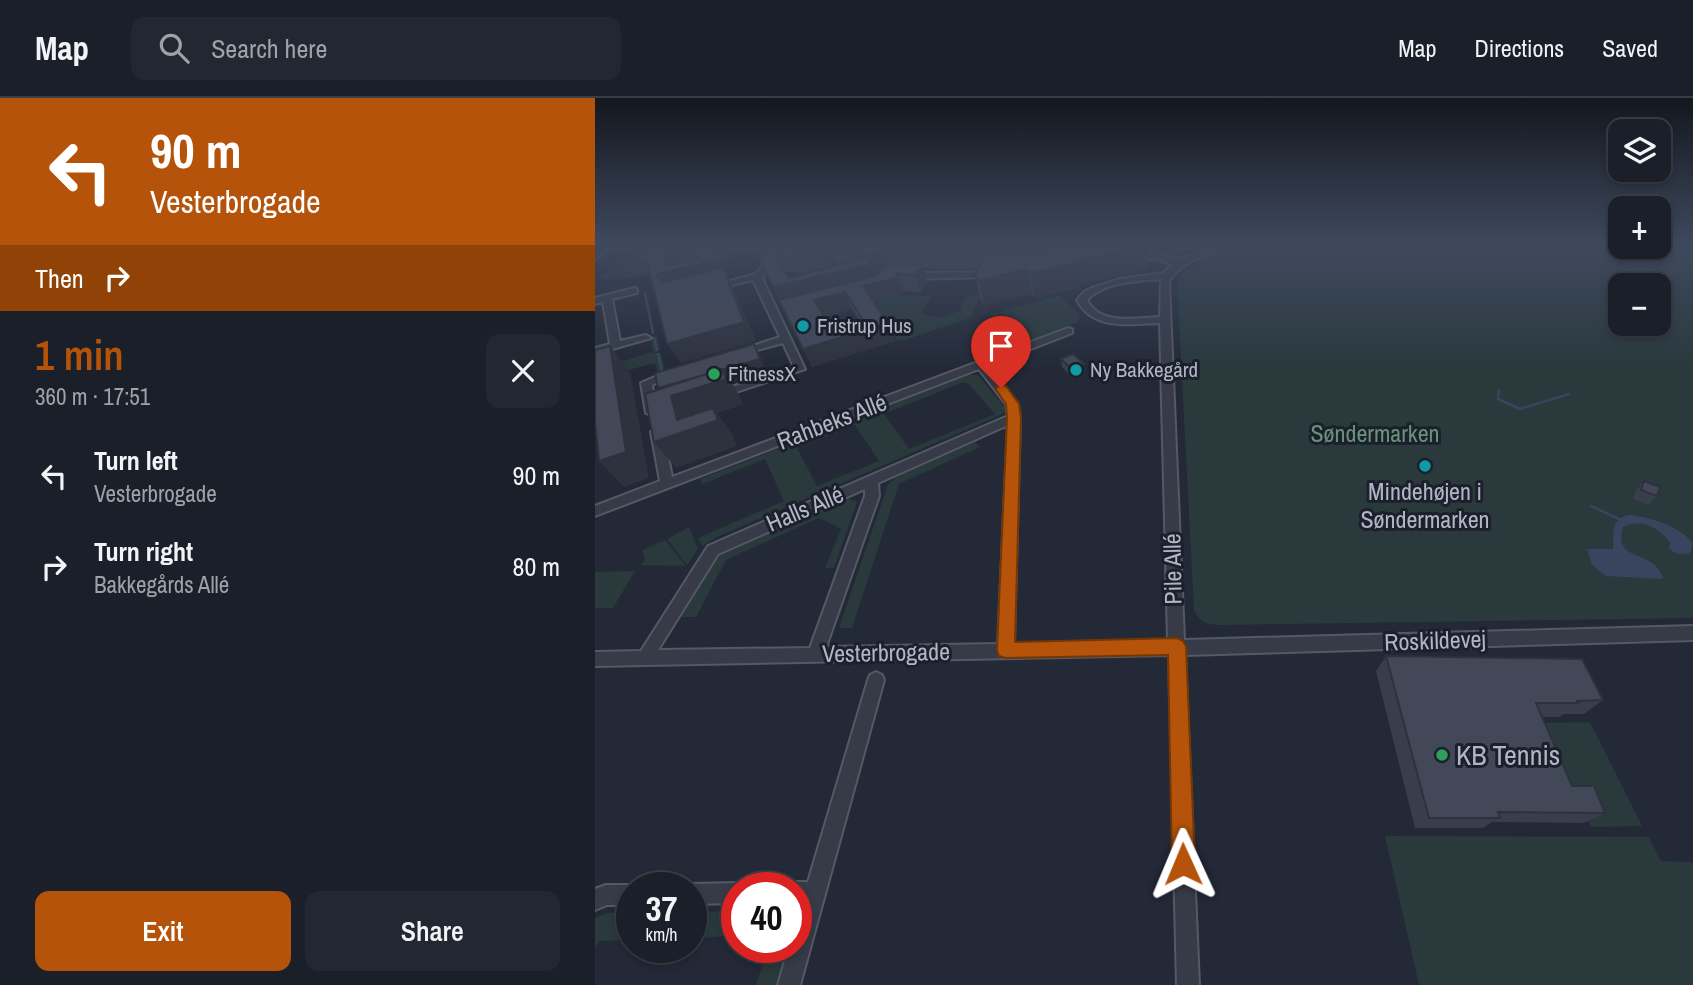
<!DOCTYPE html>
<meta charset="utf-8">
<style>
body{margin:0;font-family:"Archivo Narrow",sans-serif;background:#232731;color:#f1f3f6;height:100vh;display:flex;flex-direction:column;font-size:26px;white-space:nowrap}
*{box-sizing:border-box;margin:0}
p{font-size:23px;color:#9fa2a8}
.icon{flex:none;width:38px;height:38px;fill:none;stroke:currentColor;stroke-width:2;stroke-linecap:round;stroke-linejoin:round}
.map{position:relative;flex:1;overflow:hidden}
.sheet{display:flex;flex-direction:column;background:#1a1f29;width:595px}
.sheet>*{flex:none}
.guide{background:#b45309;color:#fff;overflow:hidden}
.controls{position:absolute;left:1013px;top:21px;display:grid;gap:14px}
.controls a{display:grid;place-items:center;width:63px;height:63px;border-radius:14px;background:#1a1f29;box-shadow:0 4px 10px #0003,0 0 0 2px #383d46;font-size:35px}
.speed{position:absolute;left:21px;top:774px;display:flex;gap:14px;font-size:35px;font-weight:700;text-align:center}
.speed>*{display:grid;place-content:center;width:91px;height:91px;border-radius:50%;background:#1a1f29;box-shadow:0 4px 10px #0003,0 0 0 2px #383d46;line-height:1}
.speed small{font-size:18px;font-weight:400}
.speed .limit{border:10px solid #d22;background:#fff;color:#111}
.pin{position:absolute;display:grid;place-items:center;width:60px;height:60px;color:#fff;margin:-72px -30px;border-radius:50% 50% 50% 0;rotate:-45deg;box-shadow:0 0 7px #0007}
.pin .icon{rotate:45deg}
.me{position:absolute;width:77px;margin:-38px;rotate:359deg;stroke-linejoin:round;filter:drop-shadow(0 0 5px #0008)}
.turn{display:flex;align-items:center;gap:24px;height:147px;padding:0 35px;font-size:32px}
.turn .icon{width:91px;height:91px;stroke-width:2.5}
.turn b{display:block;font-size:49px;line-height:60px}
.then{display:flex;align-items:center;height:66px;padding:0 35px;background:#0003;gap:14px;font-size:26px}
.round{display:grid;place-items:center;flex:none;width:74px;height:74px;border-radius:14px;background:#232731}
.summary{display:flex;align-items:center;justify-content:space-between;height:119px;padding:0 35px}
h1{font-size:42px;font-weight:600;line-height:52px;color:#b45309}
.primary-button{display:flex;gap:14px;margin-top:auto;padding:14px 35px}
.primary-button a{flex:1;height:80px;border-radius:14px;background:#b45309;color:#fff;font-size:28px;font-weight:600;line-height:80px;text-align:center}
.primary-button a+a{background:#232731;color:#f1f3f6}
ul{padding:0;list-style:none}
li{display:flex;align-items:center;gap:21px;height:91px;padding:0 35px}
li div{flex:1}
li b{display:block;font-size:26px}
li em{font-style:normal}
header{display:flex;align-items:center;gap:42px;box-sizing:border-box;height:98px;padding:0 35px;background:#1a1f29;border-bottom:2px solid #383d46}
header strong{font-size:33px}
nav{display:flex;gap:38px;margin-inline-start:auto;font-size:24px}
.search{width:490px;height:63px;background:#232731;display:flex;align-items:center;gap:18px;box-sizing:border-box;padding:0 24px;border-radius:14px;color:#9fa2a8;font-size:26px}
main{display:flex;flex:1;min-height:0}
.map>svg:first-child{display:block}
.green{fill:#29393c;fill-rule:evenodd}
.water{fill:#39445f}
.lines{fill:none;stroke-linecap:round;stroke-linejoin:round}
.stream{stroke:#39445f;stroke-width:2.5}
.minor-casing{stroke:#545965;stroke-width:4}
.minor{fill:#363b47;fill-rule:evenodd}
.wall{fill:#393e4c;fill-rule:evenodd}
.shaded-wall{fill:#2e323e}
.building{fill:#424858;stroke:#2e323e;stroke-width:2;fill-rule:evenodd}
.route{fill:#b45309;stroke:#753606;stroke-width:2}
.culture-dot{fill:#0f9aa8;stroke:#1c202c;stroke-width:2.5}
.leisure-dot{fill:#2e9e5b;stroke:#1c202c;stroke-width:2.5}
.labels{text-anchor:middle;stroke-width:6;stroke-linejoin:round;paint-order:stroke}
.far-poi-label{font-size:21px;fill:#b1b6c4;stroke:#1c202c;text-anchor:start}
.street-label{font-size:24px;fill:#b1b6c4;stroke:#1c202c}
.park-label{font-size:24px;fill:#6a9279;stroke:#1c202c}
.poi-label{font-size:24px;fill:#b1b6c4;stroke:#1c202c}
.near-poi-label{font-size:28px;fill:#b1b6c4;stroke:#1c202c;text-anchor:start}
</style>
<header>
<strong>Map</strong>
<div class="search"><svg class="icon" aria-label="search" viewBox="0 0 24 24"><circle cx="10" cy="10" r="6"/><path d="M15 15l6 6"/></svg>Search here</div>
<nav><a>Map</a><a>Directions</a><a>Saved</a></nav>
</header>
<main>
<section class="sheet">
<div class="guide">
<div class="turn"><svg class="icon" aria-label="left" viewBox="0 0 24 24"><path d="M17 20v-9H6M10 6l-5 5 5 5"/></svg><div><b>90 m</b>Vesterbrogade</div></div>
<div class="then">Then<svg class="icon" aria-label="right" viewBox="0 0 24 24"><path d="M7 20v-9h11M14 6l5 5-5 5"/></svg></div>
</div>
<div class="summary"><div><h1>1 min</h1><p>360 m · 17:51</p></div><a class="round"><svg class="icon" aria-label="close" viewBox="0 0 24 24"><path d="M6 6l12 12M18 6L6 18"/></svg></a></div>
<ul>
<li><svg class="icon" aria-label="left" viewBox="0 0 24 24"><path d="M17 20v-9H6M10 6l-5 5 5 5"/></svg><div><b>Turn left</b><p>Vesterbrogade</p></div><em>90 m</em></li>
<li><svg class="icon" aria-label="right" viewBox="0 0 24 24"><path d="M7 20v-9h11M14 6l5 5-5 5"/></svg><div><b>Turn right</b><p>Bakkegårds Allé</p></div><em>80 m</em></li>
</ul>
<div class="primary-button"><a>Exit</a><a>Share</a></div>
</section>
<div class="map">
<svg width="1098" height="887" viewBox="0 0 1098 887">
<rect width="100%" height="100%" fill="#232937"/>
<path class="green" d="M 657,147 L 1098,147 L 1098,520 L 630,527 C 616,527 606,527 599,512 L 582,184 C 594,160 634,154 657,147 ZM 1026,187 L 1064,187 L 1064,226 L 1026,226 Z
M 45,151 L 76,162 C 54,181 31,182 2,181 Z
M 307,197 L 336,198 L 326,216 L 347,219 L 366,213 L 366,207 L 373,198 L 384,198 L 377,219 L 311,242 L 302,242 L 276,206 Z
M 465,197 L 485,218 L 483,224 L 424,247 L 395,216 Z
M 62,238 L 65,252 L 59,255 L 66,255 L 70,273 L 63,275 L 60,265 L 8,279 L 0,271 L 58,254 L 56,239 Z
M 373,277 L 383,277 L 411,311 L 410,315 L 124,438 L 107,448 L 103,440 L 189,403 L 170,361 L 107,386 L 105,381 ZM 366,285 L 373,285 L 400,316 L 314,351 L 289,316 ZM 260,327 L 284,363 L 222,388 L 202,350 Z
M 380,344 L 385,349 L 304,386 L 257,530 L 244,530 L 293,386 L 305,377 Z
M 252,400 L 262,404 L 239,470 L 230,470 L 246,431 L 224,420 L 131,462 L 101,519 L 86,519 L 123,457 Z
M 94,429 L 103,451 L 92,467 L 72,441 Z
M 70,442 L 91,468 L 46,467 L 50,461 L 47,452 Z
M 40,473 L 18,510 L 0,510 L 0,474 Z
M 995,624 L 1047,728 L 996,729 L 949,625 Z
M 790,738 L 1054,739 L 1066,763 L 1098,764 L 1098,887 L 824,887 Z
M 142,813 L 142,837 L 96,841 L 96,814 Z
M 12,815 L 37,815 L 37,842 L 4,843 L 0,850 L 0,820 Z
M 173,849 L 198,849 L 186,887 L 161,887 Z"/>
<path class="water" d="M 1034,417 C 1056,419 1084,428 1098,445 L 1095,455 C 1087,457 1080,457 1074,450 L 1075,444 C 1063,430 1047,420 1028,429 C 1020,457 1041,454 1057,465 C 1062,468 1065,474 1068,479 L 1066,481 L 1011,478 L 997,467 L 992,451 L 1018,451 C 1019,435 1015,421 1034,417 Z"/>
<g class="lines">
<path class="stream" d="M 50,195 L 58,235
M 59,240 L 62,252
M 63,256 L 67,273
M 904,292 L 903,301 L 925,311 L 974,296
M 996,408 L 1024,421"/>
<defs>
<path id="minor" d="M 9,147 L 18,147 L 0,162 L 0,155 Z
M 137,147 L 199,147 L 199,148 L 195,151 L 141,150 Z
M 625,147 L 639,147 C 616,159 588,158 574,184 L 589,542 L 1098,528 L 1098,542 L 590,557 L 604,887 L 582,887 L 574,557 L 0,568 L 0,554 L 46,553 L 113,448 L 413,318 L 411,306 L 384,271 L 0,418 L 0,408 L 65,383 L 56,334 L 58,331 L 62,330 L 68,334 L 77,379 L 473,230 L 477,231 L 477,235 L 392,268 L 423,306 L 425,320 L 419,546 L 573,543 L 565,225 C 536,226 498,233 482,202 L 489,194 L 497,190 L 525,181 L 569,175 L 578,166 L 560,161 L 534,160 L 530,157 L 531,155 L 561,155 L 583,162 ZM 566,181 L 565,219 C 541,220 505,228 492,202 C 508,184 543,183 566,181 ZM 413,327 L 403,546 L 231,549 L 284,398 L 283,385 ZM 270,391 L 270,398 L 215,550 L 63,552 L 123,456 Z
M 177,158 L 184,160 L 167,180 L 210,271 L 126,299 L 118,299 L 118,295 L 199,269 L 188,245 L 144,257 L 139,254 L 185,239 L 158,182 L 117,192 L 112,189 L 161,176 Z
M 401,174 L 402,176 L 398,179 L 313,181 L 309,178 L 313,175 Z
M 39,190 L 42,191 L 42,195 L 17,201 L 25,243 L 51,237 L 56,240 L 0,256 L 0,250 L 15,246 L 8,204 L 0,206 L 0,200 Z
M 78,271 L 82,272 L 82,276 L 57,287 L 61,312 L 55,316 L 51,315 L 46,285 Z
M 281,574 L 287,577 L 289,582 L 205,887 L 183,887 L 194,849 L 201,849 L 201,824 L 207,804 L 201,804 L 201,789 L 193,789 L 201,784 L 213,784 L 273,582 L 275,577 Z
M 142,785 L 150,789 L 142,789 L 142,805 L 96,806 L 96,789 L 88,789 L 96,786 Z
M 11,787 L 37,787 L 43,789 L 37,789 L 37,807 L 12,807 L 0,812 L 0,791 Z"/>
</defs>
<use href="#minor" class="minor-casing"/>
<use href="#minor" class="minor"/>
</g>
<path class="wall" d="M 35,147 L 137,147 L 140,152 L 128,164 L 135,180 L 133,180 L 138,190 L 161,243 L 86,265 L 52,161 L 44,161 Z
M 177,147 L 559,147 L 559,153 L 553,153 L 553,172 L 485,186 L 485,189 L 440,200 L 437,197 L 427,198 L 389,208 L 385,202 L 380,177 L 383,171 L 329,170 L 332,183 L 326,194 L 308,193 L 305,197 L 279,204 L 293,225 L 300,243 L 217,269 L 164,161 ZM 242,165 L 252,165 L 239,169 ZM 190,174 L 210,175 L 216,175 L 194,180 ZM 257,211 L 265,223 L 237,232 L 229,219 Z
M 466,261 L 490,275 L 478,280 L 467,269 Z
M 1049,383 L 1062,398 L 1053,407 L 1038,401 L 1041,392 Z
M 791,558 L 1008,602 L 989,616 L 968,616 L 965,619 L 947,619 L 977,688 L 1010,715 L 989,725 L 897,724 L 888,730 L 820,730 L 781,573 Z"/>
<path class="shaded-wall" d="M 72,147 L 79,147 L 88,162 L 78,171 L 125,161 L 119,147 L 137,147 L 140,152 L 128,164 L 135,180 L 133,180 L 138,190 L 161,243 L 86,265 L 72,246 L 75,195 L 61,179 L 63,176 L 67,152 Z
M 233,147 L 235,147 L 242,165 L 234,175 L 226,156 Z
M 460,147 L 468,147 L 470,161 L 435,171 L 432,153 Z
M 553,147 L 553,172 L 485,186 L 485,189 L 440,200 L 436,175 L 481,162 Z
M 288,153 L 294,171 L 288,176 L 281,157 Z
M 281,157 L 288,176 L 188,209 L 178,189 Z
M 328,166 L 332,183 L 326,194 L 321,177 Z
M 433,172 L 437,197 L 427,198 L 389,208 L 384,183 L 422,173 Z
M 302,176 L 308,193 L 305,197 L 275,206 L 268,188 Z
M 250,194 L 257,211 L 227,219 L 219,202 Z
M 293,225 L 300,243 L 217,269 L 208,251 Z
M 159,246 L 164,255 L 170,270 L 134,280 L 144,297 L 148,307 L 122,315 L 137,336 L 142,348 L 81,370 L 59,344 L 82,322 L 69,299 L 63,290 Z
M 15,248 L 35,274 L 54,380 L 29,389 L 4,363 Z
M 489,266 L 490,275 L 478,280 L 477,271 Z"/>
<path class="building" d="M 48,147 L 72,147 L 67,152 L 71,168 L 105,160 L 100,147 L 119,147 L 125,161 L 63,176 L 61,179 L 69,184 L 128,170 L 149,224 L 72,246 Z
M 177,147 L 233,147 L 226,156 L 178,155 L 194,180 L 281,157 L 271,167 L 178,189 L 164,161 Z
M 268,147 L 460,147 L 432,153 L 334,151 L 288,153 L 281,157 L 261,157 Z
M 477,147 L 553,148 L 481,162 L 483,164 L 436,175 L 433,172 L 422,173 L 384,183 L 380,177 L 388,158 L 432,158 L 476,149 Z
M 292,166 L 328,166 L 321,177 L 302,176 L 300,180 L 268,188 L 293,225 L 208,251 L 184,202 L 280,178 ZM 250,194 L 268,222 L 237,232 L 219,202 Z
M 159,246 L 165,261 L 63,290 L 60,275 Z
M 15,248 L 31,354 L 4,363 L 0,323 L 0,252 Z
M 478,256 L 489,266 L 477,271 L 466,261 Z
M 127,271 L 131,281 L 76,298 L 82,322 L 118,310 L 123,322 L 59,344 L 50,296 Z
M 1049,383 L 1065,389 L 1062,398 L 1046,392 Z
M 791,558 L 987,561 L 1008,602 L 982,603 L 983,605 L 941,605 L 977,688 L 999,688 L 1010,715 L 903,714 L 905,720 L 834,720 Z"/>
<linearGradient id="sky" x2="0" y2="1"><stop stop-color="#13171e"/><stop offset="0.54" stop-color="#3f495e"/><stop offset="1" stop-color="#3f495e" stop-opacity="0"/></linearGradient>
<rect width="1098" height="271" fill="url(#sky)"/>
<path class="route" d="M 406,287 L 411,288 L 424,306 L 426,320 L 420,544 L 582,540 L 588,543 L 591,548 L 600,766 L 596,774 L 588,777 L 580,774 L 577,766 L 573,557 L 411,560 L 404,558 L 402,552 L 412,320 L 411,306 L 400,290 Z"/>
<g class="culture-dot">
<circle cx="208" cy="228" r="7"/>
<circle cx="481" cy="272" r="7"/>
<circle cx="830" cy="368" r="7"/>
</g>
<g class="leisure-dot">
<circle cx="119" cy="276" r="7"/>
<circle cx="847" cy="657" r="7"/>
</g>
<g class="labels">
<g class="far-poi-label">
<text x="222" y="235">Fristrup Hus</text>
<text x="495" y="279">Ny Bakkegård</text>
<text x="133" y="283">FitnessX</text>
</g>
<g class="street-label">
<text transform="translate(237 324) rotate(-21)" y="8">Rahbeks Allé</text>
<text transform="translate(210 411) rotate(-23)" y="8">Halls Allé</text>
<text transform="translate(578 471) rotate(-91)" y="8">Pile Allé</text>
<text transform="translate(840 543) rotate(-2)" y="8">Roskildevej</text>
<text transform="translate(291 555) rotate(-1)" y="8">Vesterbrogade</text>
</g>
<g class="park-label">
<text x="780" y="344">Søndermarken</text>
</g>
<g class="poi-label">
<text x="830" y="402">Mindehøjen i<tspan x="830" dy="28">Søndermarken</tspan></text>
</g>
<g class="near-poi-label">
<text x="861" y="667">KB Tennis</text>
</g>
</g>
</svg>
<div class="controls">
<a><svg class="icon" aria-label="layers" viewBox="0 0 24 24"><path d="M12 4l9 5-9 5-9-5zM3 14l9 5 9-5"/></svg></a>
<a>+</a>
<a>−</a>
</div>
<div class="speed"><div>37<small>km/h</small></div><div class="limit">40</div></div>
<div class="pin" style="left:406px;top:290px;background:#d93025"><svg class="icon" aria-label="arrive" viewBox="0 0 24 24"><path d="M6 21V4h12l-3 4 3 4H6"/></svg></div>
<svg class="me" style="left:588px;top:766px" viewBox="-20 -20 40 40"><path d="M0-17L14 15 0 8-14 15z" fill="#b45309" stroke="#fff" stroke-width="4"/></svg>
</div>
</main>
